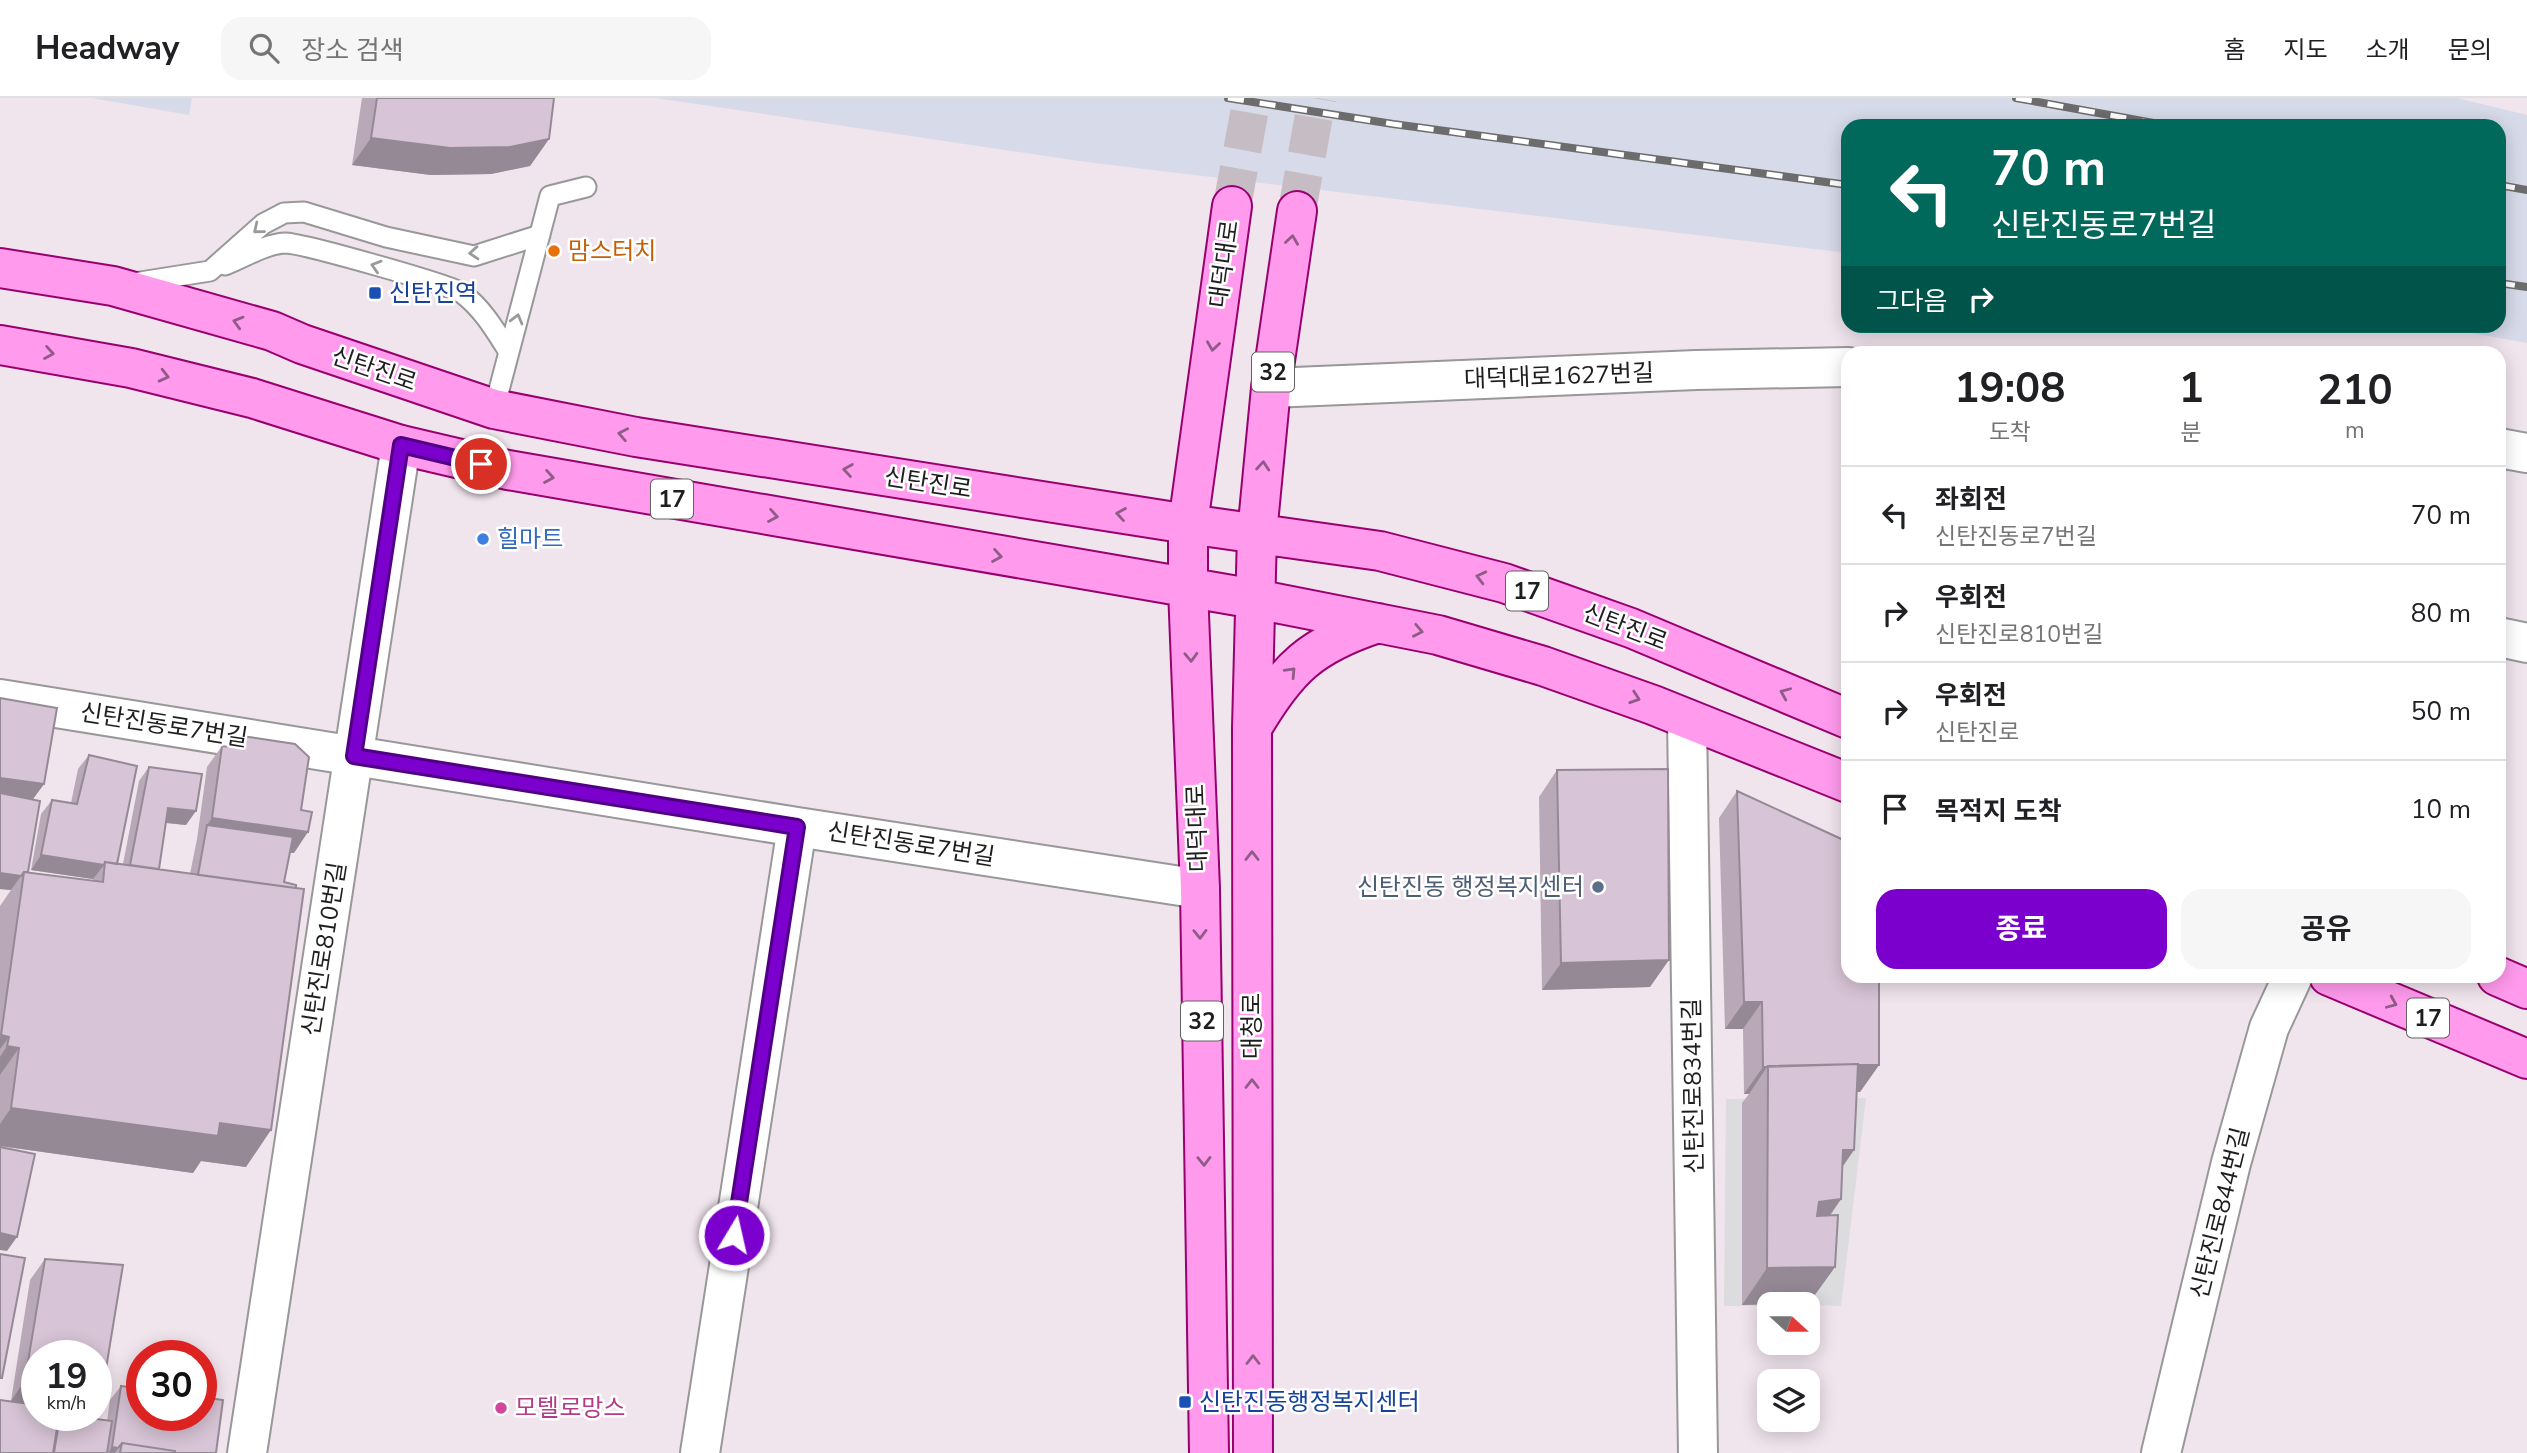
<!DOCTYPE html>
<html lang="ko">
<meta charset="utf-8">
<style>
body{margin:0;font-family:"Nunito Sans","Noto Sans KR",sans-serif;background:#f6f6f6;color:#202124;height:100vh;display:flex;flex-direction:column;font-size:26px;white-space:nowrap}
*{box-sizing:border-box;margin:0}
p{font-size:23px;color:#757577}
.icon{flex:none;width:38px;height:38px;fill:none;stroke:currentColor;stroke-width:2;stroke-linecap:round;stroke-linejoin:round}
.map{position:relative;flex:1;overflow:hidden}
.details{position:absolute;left:1841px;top:248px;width:665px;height:637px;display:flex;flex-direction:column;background:#fff;border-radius:21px;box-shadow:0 4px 18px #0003}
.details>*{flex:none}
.banner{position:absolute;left:1841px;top:21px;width:665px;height:214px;border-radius:21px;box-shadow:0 4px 18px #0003;background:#00695c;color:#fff;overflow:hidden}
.needle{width:46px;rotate:111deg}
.fabs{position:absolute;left:1757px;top:1194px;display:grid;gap:14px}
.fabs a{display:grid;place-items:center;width:63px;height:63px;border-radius:14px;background:#fff;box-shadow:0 4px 18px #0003;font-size:35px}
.speed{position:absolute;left:21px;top:1242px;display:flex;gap:14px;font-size:35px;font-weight:700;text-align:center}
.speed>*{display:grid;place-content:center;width:91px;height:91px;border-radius:50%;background:#fff;box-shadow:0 4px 18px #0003;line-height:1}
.speed small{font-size:18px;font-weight:400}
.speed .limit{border:10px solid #d22;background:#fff;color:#111}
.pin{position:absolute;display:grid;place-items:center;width:60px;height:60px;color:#fff;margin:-30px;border:4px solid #fff;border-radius:50%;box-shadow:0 2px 7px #0007}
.me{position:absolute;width:77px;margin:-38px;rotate:9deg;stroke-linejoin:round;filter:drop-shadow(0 0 5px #0008)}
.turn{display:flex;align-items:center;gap:24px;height:147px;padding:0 35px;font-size:32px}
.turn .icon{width:91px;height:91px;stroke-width:2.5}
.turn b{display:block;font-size:49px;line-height:60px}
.then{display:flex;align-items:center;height:66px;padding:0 35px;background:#0003;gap:14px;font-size:26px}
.eta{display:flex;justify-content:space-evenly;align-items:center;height:119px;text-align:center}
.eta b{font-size:42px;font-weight:700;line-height:49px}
.action{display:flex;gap:14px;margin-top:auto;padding:14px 35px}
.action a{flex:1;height:80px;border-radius:21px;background:#7c00cd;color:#fff;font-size:28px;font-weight:700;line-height:80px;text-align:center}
.action a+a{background:#f6f6f6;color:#202124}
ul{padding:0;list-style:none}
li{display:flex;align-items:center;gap:21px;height:98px;padding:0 35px;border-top:2px solid #e0e0e0}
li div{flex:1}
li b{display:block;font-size:26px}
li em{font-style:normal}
header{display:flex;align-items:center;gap:42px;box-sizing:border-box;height:98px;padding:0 35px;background:#fff;border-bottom:2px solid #e0e0e0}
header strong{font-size:33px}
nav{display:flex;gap:38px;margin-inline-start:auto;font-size:24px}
.search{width:490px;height:63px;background:#f6f6f6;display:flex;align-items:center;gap:18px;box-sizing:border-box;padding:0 24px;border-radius:21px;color:#757577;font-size:26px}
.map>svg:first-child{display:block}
.residential{fill:#dcdbdd}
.industrial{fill:#d6dae9}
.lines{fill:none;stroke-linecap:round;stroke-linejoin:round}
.primary-tunnel{stroke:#c6bcc4;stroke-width:38;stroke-dasharray:38 19;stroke-linecap:butt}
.service-casing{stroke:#989898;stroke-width:23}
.minor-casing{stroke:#989898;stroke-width:42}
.primary-casing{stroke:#99006f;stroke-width:42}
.service{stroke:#fff;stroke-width:19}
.minor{stroke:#fff;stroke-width:38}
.primary{stroke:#ff9aed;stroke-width:38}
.rail-casing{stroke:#6c6c6c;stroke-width:8}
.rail{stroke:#fff;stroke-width:5;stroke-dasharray:16;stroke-linecap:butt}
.wall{fill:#b9a9b8}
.shaded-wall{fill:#968996}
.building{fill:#d7c4d6;stroke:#968996;stroke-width:2}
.oneway{stroke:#9a9a9a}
.oneway2{stroke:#8e5c86}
.route-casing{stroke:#510085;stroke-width:18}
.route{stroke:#7c00cd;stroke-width:12}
.food-dot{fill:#e8710a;stroke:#fff;stroke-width:2.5}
.transit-dot{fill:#1a4fb4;stroke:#fff;stroke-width:2.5}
.shop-dot{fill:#3f7fe0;stroke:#fff;stroke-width:2.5}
.service-dot{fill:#5c6f8a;stroke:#fff;stroke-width:2.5}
.hotel-dot{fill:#d1479c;stroke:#fff;stroke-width:2.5}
.labels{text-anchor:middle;stroke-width:5;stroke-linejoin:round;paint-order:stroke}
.shield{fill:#fff;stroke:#626262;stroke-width:2}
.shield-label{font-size:23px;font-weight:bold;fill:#1e1e1e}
.food-label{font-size:24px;fill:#c56008;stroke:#fff;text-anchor:start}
.street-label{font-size:24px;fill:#1e1e1e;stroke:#fff}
.transit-label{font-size:24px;fill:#164399;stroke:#fff;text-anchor:start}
.shop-label{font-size:24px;fill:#366cbe;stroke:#fff;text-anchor:start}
.service-label{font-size:24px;fill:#4e5e75;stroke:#fff;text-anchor:end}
.hotel-label{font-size:24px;fill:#b23c85;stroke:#fff;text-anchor:start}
</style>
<header>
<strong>Headway</strong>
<div class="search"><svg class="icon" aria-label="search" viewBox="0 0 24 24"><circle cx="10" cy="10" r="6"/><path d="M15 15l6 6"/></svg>장소 검색</div>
<nav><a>홈</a><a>지도</a><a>소개</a><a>문의</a></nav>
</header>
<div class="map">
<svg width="2527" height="1355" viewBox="0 0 2527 1355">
<rect width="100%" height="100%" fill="#f0e4ed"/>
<path class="residential" d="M 1866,1000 L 1841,1208 L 1769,1206 L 1769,1208 L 1724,1208 L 1726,1001 Z"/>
<path class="industrial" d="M 92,0 L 192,0 L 189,17 Z
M 656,0 L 2457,0 L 2527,17 L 2527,245 L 2432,228 L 2499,228 L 2499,28 L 1848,28 L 1848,155 L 1086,64 Z"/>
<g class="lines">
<path class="primary-tunnel" d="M 1232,108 L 1252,0
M 1297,113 L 1317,0"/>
<defs>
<path id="service" d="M 225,167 C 243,160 265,146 285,145 C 302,145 450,187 462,195 C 483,211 495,232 509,254
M 134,185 L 210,173 L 263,126 L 284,115 L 304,114 L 386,139 L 474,158 L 540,137
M 494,311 L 550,98 L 586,89"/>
<path id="minor" d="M 1271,290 L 1696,272 L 1848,269
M 2499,350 L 2527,355
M 2499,539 L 2527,545
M 0,601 L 797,729 L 1200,791
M 1687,621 L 1698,1355
M 247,1355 L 401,347
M 700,1355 L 797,729
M 2161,1355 L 2231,1065 L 2269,930 L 2293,878"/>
<path id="primary" d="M 0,170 L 113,188 L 272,233 L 302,246 L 494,311 L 636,339 L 1188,426 L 1380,453 L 1504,485 L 1631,530 L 1848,621
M 0,247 L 131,270 L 252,300 L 401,347 L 508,372 L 1255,501 L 1438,537 L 1543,568 L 1653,607 L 1848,685
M 1252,630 C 1287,570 1311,547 1378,525
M 2329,878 L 2527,961
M 2497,878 L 2527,891
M 1209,1355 L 1200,791 L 1188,491 L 1188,426 L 1232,108
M 1253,1355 L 1252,630 L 1257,436 L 1271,290 L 1297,113"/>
</defs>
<use href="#service" class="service-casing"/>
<use href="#minor" class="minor-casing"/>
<use href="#primary" class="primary-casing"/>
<use href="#service" class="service"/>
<use href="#minor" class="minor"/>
<use href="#primary" class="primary"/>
<defs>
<path id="rail" d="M 1228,0 L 1393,26 L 1848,87
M 2016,0 L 2170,28
M 2499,87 L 2527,92
M 2499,185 L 2527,189"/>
</defs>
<use href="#rail" class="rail-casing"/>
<use href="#rail" class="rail"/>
</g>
<path class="wall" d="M 362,0 L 554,0 L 549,41 L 530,68 L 491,76 L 431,77 L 352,67 Z
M 0,600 L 44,686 L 33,701 L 17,698 L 28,774 L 92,783 L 93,781 L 31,772 L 41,716 L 52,702 L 71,705 L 78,671 L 89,657 L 117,766 L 123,766 L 139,683 L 149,669 L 186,727 L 166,725 L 159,771 L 190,776 L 197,741 L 207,669 L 222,648 L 234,649 L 242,638 L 294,755 L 290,755 L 284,784 L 246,1069 L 201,1063 L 193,1075 L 0,1048 L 0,808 L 11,792 L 0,791 Z
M 1557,672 L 1650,889 L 1542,892 L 1539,699 Z
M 1737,693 L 1879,967 L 1860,994 L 1857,994 L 1854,1052 L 1843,1068 L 1841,1101 L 1830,1118 L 1835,1169 L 1809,1205 L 1742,1207 L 1742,1005 L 1749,996 L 1744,996 L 1743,931 L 1725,931 L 1719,720 Z
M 45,1161 L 123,1167 L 102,1295 L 96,1304 L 96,1258 L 37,1258 L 37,1318 L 74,1318 L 107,1323 L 110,1302 L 121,1288 L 142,1291 L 142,1318 L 201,1318 L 201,1299 L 223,1302 L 216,1355 L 0,1355 L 0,1302 L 11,1303 L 30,1182 Z"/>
<path class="shaded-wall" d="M 371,40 L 549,41 L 530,68 L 491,76 L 431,77 L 352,67 Z
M 0,680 L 44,686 L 33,701 L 0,696 Z
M 168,710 L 196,713 L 186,727 L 158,724 Z
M 212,720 L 308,734 L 294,755 L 204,742 L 207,727 L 197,741 Z
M 41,757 L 104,767 L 93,781 L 31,772 Z
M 0,775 L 21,778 L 11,792 L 0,791 Z
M 1669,862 L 1650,889 L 1542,892 L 1561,865 Z
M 1744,904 L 1762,904 L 1743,931 L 1725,931 Z
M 1,937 L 9,939 L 0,951 L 0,939 Z
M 7,948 L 19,950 L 0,977 L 0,959 Z
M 1879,967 L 1860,994 L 1768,995 L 1768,969 Z
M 1763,969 L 1767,969 L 1749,996 L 1744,996 Z
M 11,1010 L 220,1025 L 271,1032 L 246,1069 L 201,1063 L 193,1075 L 0,1048 L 0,1026 Z
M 1843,1052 L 1854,1052 L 1829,1088 Z
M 1841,1101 L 1816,1137 L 1793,1140 L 1819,1104 Z
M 0,1135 L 17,1139 L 7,1153 L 0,1152 Z
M 1835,1169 L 1809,1205 L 1742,1207 L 1767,1170 Z
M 25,1282 L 37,1284 L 37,1307 L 11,1303 Z
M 96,1294 L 102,1295 L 96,1304 Z
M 112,1349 L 118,1350 L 115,1355 L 108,1355 Z"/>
<path class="building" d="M 377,0 L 554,0 L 549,41 L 510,49 L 450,50 L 371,40 Z
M 0,600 L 57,610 L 44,686 L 0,680 Z
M 242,638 L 295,646 L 309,659 L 301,712 L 312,714 L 308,734 L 212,720 L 222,648 L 237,650 Z
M 89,657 L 137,668 L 117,766 L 105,764 L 104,767 L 41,757 L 52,702 L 77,706 Z
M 149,669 L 202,676 L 196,713 L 168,710 L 159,771 L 130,767 Z
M 1668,671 L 1669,862 L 1561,865 L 1557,672 Z
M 1737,693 L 1848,744 L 1848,878 L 1879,878 L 1879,967 L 1858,967 L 1858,966 L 1763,969 L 1762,904 L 1744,904 Z
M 0,695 L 40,703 L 28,774 L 24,774 L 21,778 L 0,775 Z
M 207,727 L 293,739 L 284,784 L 296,787 L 296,790 L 198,777 Z
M 105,764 L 304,791 L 271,1032 L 220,1025 L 218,1038 L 11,1010 L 19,950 L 7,948 L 9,939 L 1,937 L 24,774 L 103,784 Z
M 1858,966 L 1854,1052 L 1843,1052 L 1841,1101 L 1819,1104 L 1817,1118 L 1838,1117 L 1835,1169 L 1767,1170 L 1768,968 Z
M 0,1049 L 35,1056 L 17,1139 L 0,1135 Z
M 0,1156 L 25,1160 L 2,1280 L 0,1280 Z
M 45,1161 L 123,1167 L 102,1295 L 96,1294 L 96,1258 L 37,1258 L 37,1284 L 25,1282 Z
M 121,1288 L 142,1291 L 142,1318 L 201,1318 L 201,1299 L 223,1302 L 216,1355 L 175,1355 L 175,1353 L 122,1345 L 118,1350 L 112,1349 Z
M 0,1302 L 37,1307 L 37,1318 L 59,1318 L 53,1355 L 0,1355 Z
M 60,1318 L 74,1318 L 112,1323 L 107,1355 L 54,1355 Z
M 122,1345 L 175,1353 L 175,1355 L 120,1355 Z"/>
<defs><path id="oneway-chevron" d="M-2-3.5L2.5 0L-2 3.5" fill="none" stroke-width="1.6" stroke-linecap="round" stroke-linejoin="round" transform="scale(1.75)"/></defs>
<g class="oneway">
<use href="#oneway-chevron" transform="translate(258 131) rotate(141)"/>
<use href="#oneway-chevron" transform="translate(474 155) rotate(176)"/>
<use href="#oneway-chevron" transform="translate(376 168) rotate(-163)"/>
<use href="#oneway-chevron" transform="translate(517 221) rotate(-75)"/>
</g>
<g class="oneway2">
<use href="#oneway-chevron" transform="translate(1292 142) rotate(-82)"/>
<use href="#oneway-chevron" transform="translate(238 224) rotate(-164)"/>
<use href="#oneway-chevron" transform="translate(1213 248) rotate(98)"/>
<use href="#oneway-chevron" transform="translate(49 255) rotate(10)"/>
<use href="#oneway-chevron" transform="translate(164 278) rotate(14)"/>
<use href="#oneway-chevron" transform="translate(623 336) rotate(-169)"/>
<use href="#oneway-chevron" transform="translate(1263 368) rotate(-85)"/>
<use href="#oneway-chevron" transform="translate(848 372) rotate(-171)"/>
<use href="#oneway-chevron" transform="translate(549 379) rotate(10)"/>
<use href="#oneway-chevron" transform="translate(1121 416) rotate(-171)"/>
<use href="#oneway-chevron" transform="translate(773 418) rotate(10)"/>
<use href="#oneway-chevron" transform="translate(997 458) rotate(10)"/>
<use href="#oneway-chevron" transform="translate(1481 479) rotate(-166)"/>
<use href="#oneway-chevron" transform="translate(1418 533) rotate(11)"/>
<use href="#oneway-chevron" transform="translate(1191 559) rotate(88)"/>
<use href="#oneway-chevron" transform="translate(1291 574) rotate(-47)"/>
<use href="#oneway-chevron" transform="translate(1785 595) rotate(-157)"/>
<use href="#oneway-chevron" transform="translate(1635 600) rotate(19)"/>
<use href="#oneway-chevron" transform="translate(1252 758) rotate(-90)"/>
<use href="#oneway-chevron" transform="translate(1200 836) rotate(89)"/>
<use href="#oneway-chevron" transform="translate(2392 905) rotate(23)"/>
<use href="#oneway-chevron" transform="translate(1252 986) rotate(-90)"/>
<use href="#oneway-chevron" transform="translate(1204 1063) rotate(89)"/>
<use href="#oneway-chevron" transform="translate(1253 1262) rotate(-90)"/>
</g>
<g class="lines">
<defs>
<path id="route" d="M 481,366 L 401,347 L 354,658 L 797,729 L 734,1137"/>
</defs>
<use href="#route" class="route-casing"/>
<use href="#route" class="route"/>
</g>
<circle class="food-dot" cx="554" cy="153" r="7"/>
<g class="transit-dot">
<rect x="368" y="188" width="14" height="14" rx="3.5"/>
<rect x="1178" y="1297" width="14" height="14" rx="3.5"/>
</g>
<circle class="shop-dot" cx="483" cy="441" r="7"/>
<circle class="service-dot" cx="1598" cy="789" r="7"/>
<circle class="hotel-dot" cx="501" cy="1310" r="7"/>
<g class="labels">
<g class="shield">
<rect x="1252" y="254.5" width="42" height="39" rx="5"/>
<rect x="651" y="381.5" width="42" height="39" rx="5"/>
<rect x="1506" y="473.5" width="42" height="39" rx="5"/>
<rect x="2407" y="900.5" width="42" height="39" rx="5"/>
<rect x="1181" y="903.5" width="42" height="39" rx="5"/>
</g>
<g class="shield-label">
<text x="1273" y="282">32</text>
<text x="672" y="409">17</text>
<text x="1527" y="501">17</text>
<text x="2428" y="928">17</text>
<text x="1202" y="931">32</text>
</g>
<g class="food-label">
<text x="568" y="161">맘스터치</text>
</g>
<g class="street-label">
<text transform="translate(1224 166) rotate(-82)" y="8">대덕대로</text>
<text transform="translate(374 271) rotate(19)" y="8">신탄진로</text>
<text transform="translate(1559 278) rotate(-2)" y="8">대덕대로1627번길</text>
<text transform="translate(928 385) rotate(9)" y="8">신탄진로</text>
<text transform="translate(1625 529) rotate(21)" y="8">신탄진로</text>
<text transform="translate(164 627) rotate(9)" y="8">신탄진동로7번길</text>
<text transform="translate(1197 730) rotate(-92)" y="8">대덕대로</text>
<text transform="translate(911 746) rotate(9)" y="8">신탄진동로7번길</text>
<text transform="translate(324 851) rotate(-81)" y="8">신탄진로810번길</text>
<text transform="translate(1252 928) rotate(-90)" y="8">대청로</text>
<text transform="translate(1693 988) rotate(-91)" y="8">신탄진로834번길</text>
<text transform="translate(2220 1115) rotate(-76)" y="8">신탄진로844번길</text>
</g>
<g class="transit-label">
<text x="389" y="203">신탄진역</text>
<text x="1199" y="1312">신탄진동행정복지센터</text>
</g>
<g class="shop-label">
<text x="497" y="449">힐마트</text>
</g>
<g class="service-label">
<text x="1584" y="797">신탄진동 행정복지센터</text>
</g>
<g class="hotel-label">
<text x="515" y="1318">모텔로망스</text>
</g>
</g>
</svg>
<div class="fabs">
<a><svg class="needle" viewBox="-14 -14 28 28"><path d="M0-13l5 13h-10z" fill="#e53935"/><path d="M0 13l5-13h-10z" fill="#757577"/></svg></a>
<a><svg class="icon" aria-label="layers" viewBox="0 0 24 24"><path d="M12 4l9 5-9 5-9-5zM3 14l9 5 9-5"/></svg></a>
</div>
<div class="speed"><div>19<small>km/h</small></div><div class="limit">30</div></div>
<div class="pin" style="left:481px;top:366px;background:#d93025"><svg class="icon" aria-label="arrive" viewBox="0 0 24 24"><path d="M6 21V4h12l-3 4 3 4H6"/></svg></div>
<svg class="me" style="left:734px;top:1137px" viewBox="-20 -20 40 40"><circle r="17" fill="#7c00cd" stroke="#fff" stroke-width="3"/><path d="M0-11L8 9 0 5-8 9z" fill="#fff"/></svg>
<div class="banner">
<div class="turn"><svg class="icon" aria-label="left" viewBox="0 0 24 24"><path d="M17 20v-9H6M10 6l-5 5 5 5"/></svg><div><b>70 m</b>신탄진동로7번길</div></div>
<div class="then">그다음<svg class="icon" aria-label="right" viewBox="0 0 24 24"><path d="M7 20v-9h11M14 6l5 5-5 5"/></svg></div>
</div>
<section class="details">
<div class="eta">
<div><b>19:08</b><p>도착</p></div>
<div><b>1</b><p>분</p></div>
<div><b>210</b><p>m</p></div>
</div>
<ul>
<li><svg class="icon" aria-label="left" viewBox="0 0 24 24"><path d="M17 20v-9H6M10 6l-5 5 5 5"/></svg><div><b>좌회전</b><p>신탄진동로7번길</p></div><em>70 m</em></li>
<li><svg class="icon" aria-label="right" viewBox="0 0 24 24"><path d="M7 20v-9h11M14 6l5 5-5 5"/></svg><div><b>우회전</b><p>신탄진로810번길</p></div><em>80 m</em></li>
<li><svg class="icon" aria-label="right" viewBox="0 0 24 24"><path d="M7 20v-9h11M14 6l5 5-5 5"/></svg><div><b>우회전</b><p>신탄진로</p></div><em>50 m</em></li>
<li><svg class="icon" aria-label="arrive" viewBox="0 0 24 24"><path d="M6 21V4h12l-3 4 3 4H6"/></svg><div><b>목적지 도착</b></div><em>10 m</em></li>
</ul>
<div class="action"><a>종료</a><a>공유</a></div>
</section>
</div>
